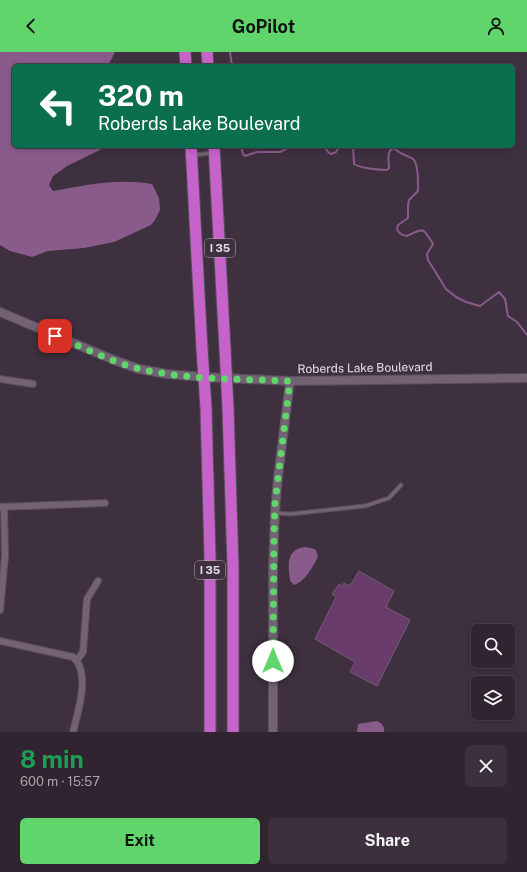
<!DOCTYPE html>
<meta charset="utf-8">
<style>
body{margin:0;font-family:"Public Sans",sans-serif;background:#3b303b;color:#f1f3f6;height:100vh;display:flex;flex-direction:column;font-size:15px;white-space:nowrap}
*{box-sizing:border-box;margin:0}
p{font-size:13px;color:#a7a4aa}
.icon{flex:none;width:22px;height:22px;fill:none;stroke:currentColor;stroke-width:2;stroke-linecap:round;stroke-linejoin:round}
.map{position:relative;height:680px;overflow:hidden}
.sheet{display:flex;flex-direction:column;background:#2f242f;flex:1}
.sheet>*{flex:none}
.banner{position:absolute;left:12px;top:12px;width:503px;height:84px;border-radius:6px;box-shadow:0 2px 6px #0003,0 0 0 1px #4a414b;background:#0b6e4f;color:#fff;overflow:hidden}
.controls{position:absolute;left:471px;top:572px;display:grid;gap:8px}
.controls a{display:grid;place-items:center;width:44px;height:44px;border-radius:6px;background:#2f242f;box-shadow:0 2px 6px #0003,0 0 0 1px #4a414b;font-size:20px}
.pin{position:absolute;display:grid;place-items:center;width:34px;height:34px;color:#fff;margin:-17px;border-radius:8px;box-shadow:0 2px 6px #0006}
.me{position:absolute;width:44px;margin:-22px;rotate:0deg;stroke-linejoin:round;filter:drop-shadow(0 0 3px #0008)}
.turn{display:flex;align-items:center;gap:14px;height:84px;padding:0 20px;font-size:18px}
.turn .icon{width:52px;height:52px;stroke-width:2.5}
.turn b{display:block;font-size:28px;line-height:34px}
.round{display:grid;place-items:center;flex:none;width:42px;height:42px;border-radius:6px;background:#3b303b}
.headline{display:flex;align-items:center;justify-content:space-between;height:68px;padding:0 20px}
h1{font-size:24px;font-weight:700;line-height:30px;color:#1e9e55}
.primary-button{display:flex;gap:8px;margin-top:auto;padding:8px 20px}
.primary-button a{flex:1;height:46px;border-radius:6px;background:#5fd56b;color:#111;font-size:16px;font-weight:700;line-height:46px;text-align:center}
.primary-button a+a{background:#3b303b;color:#f1f3f6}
header{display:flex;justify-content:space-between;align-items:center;height:52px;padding:0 20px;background:#5fd56b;color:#111;font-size:18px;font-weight:700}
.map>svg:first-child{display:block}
.water{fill:#895b8b}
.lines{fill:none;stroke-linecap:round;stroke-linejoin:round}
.stream{stroke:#895b8b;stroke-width:2}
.building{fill:#693c6b;stroke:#705f70}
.service-casing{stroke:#5b4e5c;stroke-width:5}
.minor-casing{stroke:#5b4e5c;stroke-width:8}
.tertiary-casing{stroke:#5b4e5c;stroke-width:10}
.motorway-casing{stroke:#5b4e5c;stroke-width:13}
.service{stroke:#736273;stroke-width:3}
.minor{stroke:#736273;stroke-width:6}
.tertiary{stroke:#736273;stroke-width:8}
.motorway{stroke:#c563ca;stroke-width:11}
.motorway-bridge-casing{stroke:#5b4e5c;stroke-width:13;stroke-linecap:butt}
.motorway-bridge{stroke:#c563ca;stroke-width:11}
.route{stroke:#5fd56b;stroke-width:7;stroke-dasharray:0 12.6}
.labels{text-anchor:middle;stroke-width:4;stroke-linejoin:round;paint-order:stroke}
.shield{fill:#3f303f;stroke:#b5a9b5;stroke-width:1}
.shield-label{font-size:11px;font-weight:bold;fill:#e7dde7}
.street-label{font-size:12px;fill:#e7dde7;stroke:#3f303f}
</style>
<header><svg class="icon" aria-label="back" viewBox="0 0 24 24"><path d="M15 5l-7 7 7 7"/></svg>GoPilot<svg class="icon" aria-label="person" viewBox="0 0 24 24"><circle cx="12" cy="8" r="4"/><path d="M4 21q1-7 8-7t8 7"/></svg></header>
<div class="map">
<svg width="527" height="680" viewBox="0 0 527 680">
<rect width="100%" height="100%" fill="#3f303f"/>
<path class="water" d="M 0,0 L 115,0 L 109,12 L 109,14 L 14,14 L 14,94 L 108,94 L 67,114 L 53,124 L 49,133 L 53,139 C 85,133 119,126 152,132 L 159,146 L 160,158 L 155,168 L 151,173 L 114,190 L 84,196 L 48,199 L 32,205 L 10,199 L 0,193 Z
M 304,495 L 311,496 L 316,498 L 318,505 C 313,514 305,530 294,533 L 291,530 L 290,528 C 288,513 286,498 304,495 Z
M 377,669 C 382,672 385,674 384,680 L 357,680 L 358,672 Z"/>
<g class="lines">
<path class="stream" d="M 230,0 L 232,14
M 241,94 L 243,102 L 245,104 L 257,100 L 280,100 L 286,97 L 286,94
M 324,94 L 328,100 L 331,102 L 336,100 L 340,94
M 353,94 L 354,112 C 360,116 379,118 387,118 L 389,116 C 389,109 386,98 394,96 C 399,102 407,103 413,107 C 419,112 418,132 418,139 L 409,148 L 408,153 L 408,166 L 398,173 L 397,177 C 399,182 402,183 407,184 C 424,176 423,175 433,192 L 427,202 L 428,208 L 446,237 L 456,245 L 466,250 L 480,254 L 499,240 L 505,247 L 508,264 L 517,270 L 527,283"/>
</g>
<path class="building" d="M 359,519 L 394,539 L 386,555 L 410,568 L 377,634 L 350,620 L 355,610 L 315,587 L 336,545 L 332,542 L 339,532 L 342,534 L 344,531 L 350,534 Z"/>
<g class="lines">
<defs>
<path id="service" d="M 194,103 L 212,101
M 276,461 L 290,462 L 365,454 L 389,446 L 401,433"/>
<path id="minor" d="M 0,327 L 33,332
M 0,455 L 105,451
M 0,558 L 5,504 L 4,455
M 0,589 L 73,605 C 91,620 78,660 73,680
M 77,608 L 83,600 L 87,547 L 98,529"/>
<path id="tertiary" d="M 0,260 L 114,308 L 139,317 L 167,322 L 203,325 L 290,329 L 527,326
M 273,680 L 273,514 L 275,460 L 278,425 L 290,329"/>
<path id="motorway" d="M 185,0 L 186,14
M 207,0 L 208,14
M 191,94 L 202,297
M 214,94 L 225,297
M 206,356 L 210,504 L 210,680
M 228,356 L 233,514 L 233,680"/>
</defs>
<use href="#service" class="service-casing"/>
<use href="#minor" class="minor-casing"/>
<use href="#tertiary" class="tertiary-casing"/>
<use href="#motorway" class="motorway-casing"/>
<use href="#service" class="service"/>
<use href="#minor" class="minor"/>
<use href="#tertiary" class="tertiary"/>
<use href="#motorway" class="motorway"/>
<defs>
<path id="motorway-bridge" d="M 202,297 L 206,356
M 225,297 L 228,356"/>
</defs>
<use href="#motorway-bridge" class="motorway-bridge-casing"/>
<use href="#motorway-bridge" class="motorway-bridge"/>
</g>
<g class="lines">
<path class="route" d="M 55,284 C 83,295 111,310 140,317 C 189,328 240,327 290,329 L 275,451 L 274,483 L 273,609"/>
</g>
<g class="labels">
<g class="shield">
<rect x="205" y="187" width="30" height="18" rx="3"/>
<rect x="195" y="509" width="30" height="18" rx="3"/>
</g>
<g class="shield-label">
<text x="220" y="200">I 35</text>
<text x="210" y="522">I 35</text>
</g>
<g class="street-label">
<text transform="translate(365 316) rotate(-1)" y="4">Roberds Lake Boulevard</text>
</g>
</g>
</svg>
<div class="controls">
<a><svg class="icon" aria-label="search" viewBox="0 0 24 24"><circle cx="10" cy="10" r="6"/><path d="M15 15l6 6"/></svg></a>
<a><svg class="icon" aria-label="layers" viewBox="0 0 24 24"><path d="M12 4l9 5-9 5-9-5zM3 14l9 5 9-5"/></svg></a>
</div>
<div class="pin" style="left:55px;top:284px;background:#d93025"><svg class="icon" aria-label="arrive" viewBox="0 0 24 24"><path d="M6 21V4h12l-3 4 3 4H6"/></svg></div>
<svg class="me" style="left:273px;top:609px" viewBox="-20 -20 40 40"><circle r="19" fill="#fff"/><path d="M0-13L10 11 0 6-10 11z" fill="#5fd56b"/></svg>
<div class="banner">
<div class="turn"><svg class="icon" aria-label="left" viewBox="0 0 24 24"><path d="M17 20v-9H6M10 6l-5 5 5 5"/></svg><div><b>320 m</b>Roberds Lake Boulevard</div></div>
</div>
</div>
<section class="sheet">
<div class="headline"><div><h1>8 min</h1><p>600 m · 15:57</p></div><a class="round"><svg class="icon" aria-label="close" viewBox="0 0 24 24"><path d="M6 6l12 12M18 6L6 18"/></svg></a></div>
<div class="primary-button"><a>Exit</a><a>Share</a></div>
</section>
